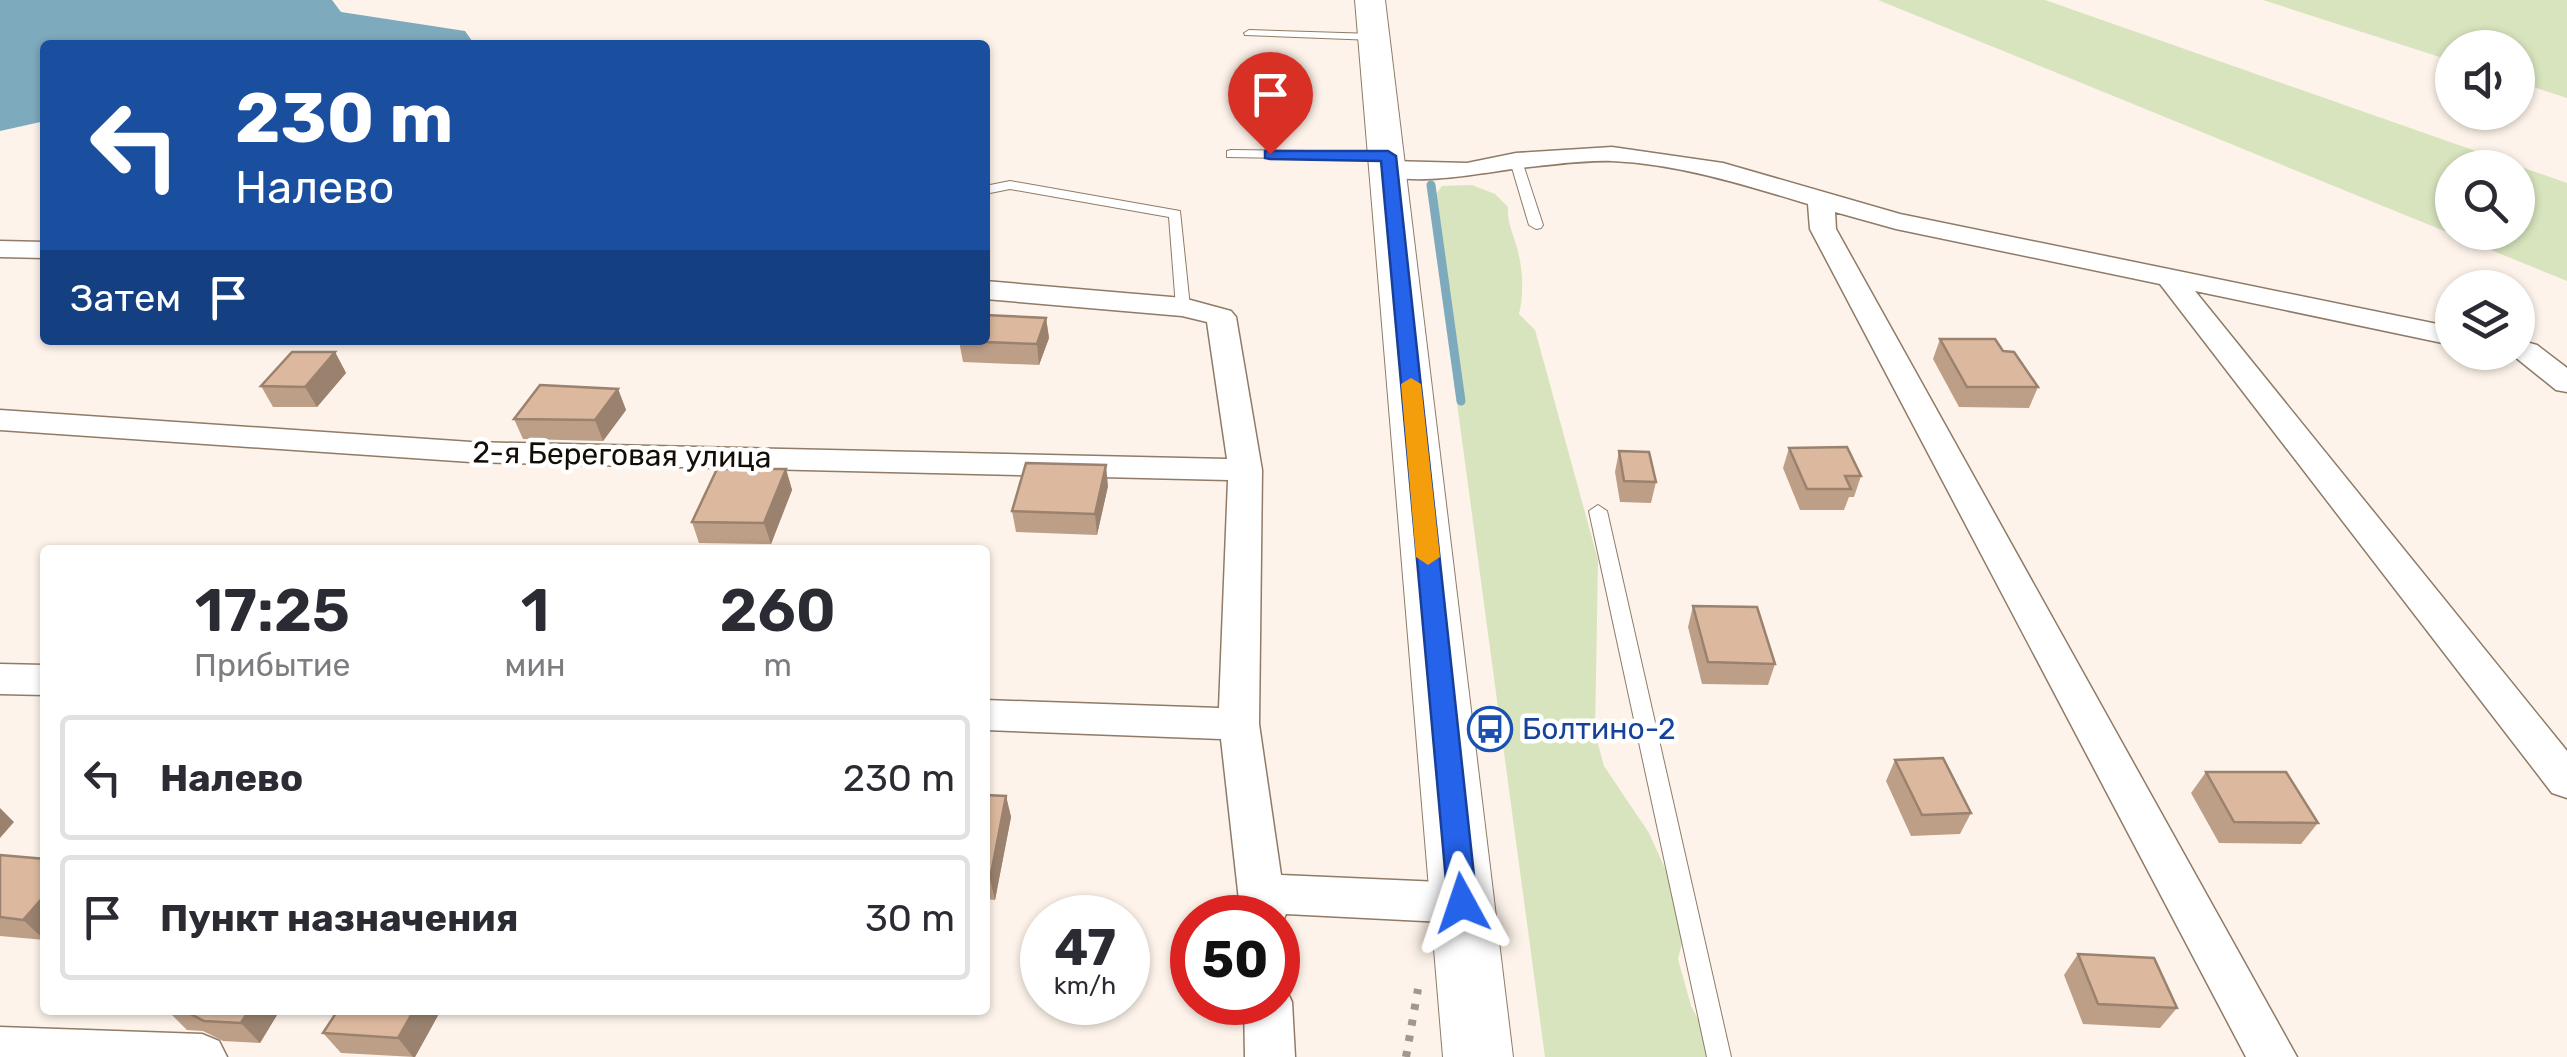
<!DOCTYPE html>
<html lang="ru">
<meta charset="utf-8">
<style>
body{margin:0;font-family:Rubik,sans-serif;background:#f7f7f7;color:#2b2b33;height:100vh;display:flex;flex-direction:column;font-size:38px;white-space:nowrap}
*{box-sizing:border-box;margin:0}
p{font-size:32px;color:#7c7c81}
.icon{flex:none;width:55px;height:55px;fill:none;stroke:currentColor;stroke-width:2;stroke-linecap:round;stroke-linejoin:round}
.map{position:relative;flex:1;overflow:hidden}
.panel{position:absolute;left:40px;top:545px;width:950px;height:470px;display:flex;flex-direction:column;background:#fff;border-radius:10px;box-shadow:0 2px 8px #0004}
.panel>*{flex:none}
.guide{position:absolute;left:40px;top:40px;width:950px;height:305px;border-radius:10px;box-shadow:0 2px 8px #0004;background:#1a4fa0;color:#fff;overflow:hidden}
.tools{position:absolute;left:2435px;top:30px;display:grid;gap:20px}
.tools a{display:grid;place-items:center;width:100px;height:100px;border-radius:50%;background:#fff;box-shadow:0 2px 8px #0004;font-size:50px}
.speed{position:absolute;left:1020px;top:895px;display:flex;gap:20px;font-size:50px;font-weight:700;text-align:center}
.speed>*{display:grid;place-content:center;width:130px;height:130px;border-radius:50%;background:#fff;box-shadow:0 2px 8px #0004;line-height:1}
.speed small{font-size:25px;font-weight:400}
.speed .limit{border:15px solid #d22;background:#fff;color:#111}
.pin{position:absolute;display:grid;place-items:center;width:85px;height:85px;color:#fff;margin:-102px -42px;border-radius:50% 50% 50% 0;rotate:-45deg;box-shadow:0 0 10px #0007}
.pin .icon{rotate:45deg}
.me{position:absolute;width:110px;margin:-55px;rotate:355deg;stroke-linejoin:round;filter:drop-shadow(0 0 8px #0008)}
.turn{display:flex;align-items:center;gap:35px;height:210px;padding:0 30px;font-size:45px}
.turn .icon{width:130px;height:130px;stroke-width:2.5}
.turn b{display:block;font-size:70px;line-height:85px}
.then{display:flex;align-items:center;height:95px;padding:0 30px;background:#0003;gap:20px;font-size:38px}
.eta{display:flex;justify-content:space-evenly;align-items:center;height:170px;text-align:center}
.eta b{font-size:60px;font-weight:600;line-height:70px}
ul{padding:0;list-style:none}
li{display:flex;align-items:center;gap:30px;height:125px;margin:0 20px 15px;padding:0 10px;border:5px solid #e1e1e2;border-radius:10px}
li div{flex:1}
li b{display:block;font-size:38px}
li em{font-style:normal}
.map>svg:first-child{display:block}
.green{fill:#d7e4bd;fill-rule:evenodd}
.water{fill:#7daabd}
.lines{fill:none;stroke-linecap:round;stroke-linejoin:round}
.stream{stroke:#7daabd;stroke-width:9}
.lane-casing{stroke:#8f7b67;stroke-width:2}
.street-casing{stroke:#8f7b67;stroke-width:3}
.secondary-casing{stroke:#8f7b67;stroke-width:2}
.path{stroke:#a0978f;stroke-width:8;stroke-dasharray:6 10;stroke-linecap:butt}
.lane{fill:#fff;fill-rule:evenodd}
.street{fill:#fff;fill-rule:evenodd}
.secondary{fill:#fff;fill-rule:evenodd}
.wall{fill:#bd9f88}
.shaded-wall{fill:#9a826f}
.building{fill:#dcb99e;stroke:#9a826f;stroke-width:2.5}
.route{fill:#2563eb;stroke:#184099;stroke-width:2.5}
.slow{fill:#f59e0b}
.labels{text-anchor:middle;stroke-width:9;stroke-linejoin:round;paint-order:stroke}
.street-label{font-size:30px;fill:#140d06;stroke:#fff}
.transit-label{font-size:30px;fill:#164399;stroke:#fff;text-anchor:start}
</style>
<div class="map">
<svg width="2567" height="1057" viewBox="0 0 2567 1057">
<rect width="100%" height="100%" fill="#fdf3ea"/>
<path class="green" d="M 1878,0 L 2045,0 L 2567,183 L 2567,281 ZM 2452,168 L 2518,168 L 2518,232 L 2452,232 Z
M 2263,0 L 2567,0 L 2567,98 L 2518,82 L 2518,48 L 2452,48 L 2452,61 Z
M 1472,185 L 1495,194 L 1508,207 C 1507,223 1513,233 1517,248 C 1523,268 1524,294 1519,314 L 1535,330 L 1598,560 L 1595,733 L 1604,766 L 1649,833 L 1688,919 L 1678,959 L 1691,1006 L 1718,1057 L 1545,1057 L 1430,202 L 1442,186 Z"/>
<path class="water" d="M 0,0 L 332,0 L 341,12 L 465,31 L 475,45 L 45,45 L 45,121 L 0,131 Z"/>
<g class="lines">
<path class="stream" d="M 1431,185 L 1461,401"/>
<defs>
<path id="lane" d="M 1249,30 L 1374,34 L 1379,37 L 1374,40 L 1245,35 L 1244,33 Z
M 1231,150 L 1388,152 L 1394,156 L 1388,160 L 1227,157 L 1227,151 Z
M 1516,157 L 1522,161 L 1543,225 L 1541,228 L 1536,229 L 1529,225 L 1510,161 Z
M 1010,181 L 1180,211 L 1190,307 L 1188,310 L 1178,310 L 1176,307 L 1169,217 L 1010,189 L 985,194 L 985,186 Z
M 1598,505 L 1607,511 L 1731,1057 L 1707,1057 L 1589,511 Z"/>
<path id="street" d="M 1612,147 L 1723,163 L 1900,214 L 2452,327 L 2452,345 L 2195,291 L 2567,751 L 2567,798 L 2552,793 L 2160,284 L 1896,229 L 1835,212 L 1836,229 L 2297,1057 L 2246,1057 L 1810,229 L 1808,204 C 1745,185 1679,164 1612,161 C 1583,160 1550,165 1520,168 C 1492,171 1397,191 1377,169 L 1390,161 L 1467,163 L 1516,153 Z
M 0,241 L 45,242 L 45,258 L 0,257 Z
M 985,281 L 1183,298 L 1231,311 L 1236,317 L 1262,470 L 1259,724 L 1281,875 L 1463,883 L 1479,889 L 1486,903 L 1479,917 L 1463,923 L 1286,914 L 1278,933 L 1278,918 L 1241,918 L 1221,739 L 985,730 L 985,700 L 1219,708 L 1228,480 L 471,462 L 0,430 L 0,410 L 471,442 L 1227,459 L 1207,322 L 1182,316 L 985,299 Z
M 2526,342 L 2537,345 L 2567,368 L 2567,392 L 2556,390 L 2515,357 L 2512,352 L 2518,352 L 2518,344 Z
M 0,664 L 45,665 L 45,695 L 0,694 Z
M 1278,984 L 1285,987 L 1292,1002 L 1295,1057 L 1245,1057 L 1244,1002 L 1278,1002 Z
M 0,1027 L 202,1034 L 219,1041 L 227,1057 L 0,1057 Z"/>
<path id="secondary" d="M 1355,0 L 1385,0 L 1513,1057 L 1443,1057 Z"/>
</defs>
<use href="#lane" class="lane-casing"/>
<use href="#street" class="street-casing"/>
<use href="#secondary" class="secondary-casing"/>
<path class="path" d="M 1406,1057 L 1418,989"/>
<use href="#lane" class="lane"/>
<use href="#street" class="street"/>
<use href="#secondary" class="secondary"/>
</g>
<path class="wall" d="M 1046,318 L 1049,338 L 1039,365 L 963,362 L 959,341 Z
M 1940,339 L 2003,351 L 2038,387 L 2029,408 L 1959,407 L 1933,359 Z
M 335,352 L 346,373 L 317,407 L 273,407 L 261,386 Z
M 618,389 L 626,410 L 603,441 L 523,439 L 514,419 Z
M 1789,448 L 1861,476 L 1854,497 L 1849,497 L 1844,510 L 1800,510 L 1783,468 Z
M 1619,451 L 1656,482 L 1651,503 L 1620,502 L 1615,472 Z
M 786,469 L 792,490 L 771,544 L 699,543 L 692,522 Z
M 1108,486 L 1097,535 L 1016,532 L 1012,511 Z
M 1693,606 L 1775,664 L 1768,685 L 1702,684 L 1688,627 Z
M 1895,760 L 1971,813 L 1960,834 L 1911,836 L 1886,781 Z
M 2206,772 L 2318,823 L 2301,844 L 2219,843 L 2191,793 Z
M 985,795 L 1006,796 L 1011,817 L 995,900 L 985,899 Z
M 0,855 L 45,859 L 45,940 L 0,936 Z
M 2078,954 L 2177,1008 L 2160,1028 L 2083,1024 L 2064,975 Z
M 167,1010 L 280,1010 L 260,1043 L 223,1041 L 203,1031 L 187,1030 Z
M 338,1010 L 441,1010 L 415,1057 L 341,1053 L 323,1033 Z"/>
<path class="shaded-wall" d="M 1046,318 L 1049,338 L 1039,365 L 1037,344 Z
M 335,352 L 346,373 L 317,407 L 305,387 Z
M 618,389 L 626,410 L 603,441 L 595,420 Z
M 1106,465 L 1108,486 L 1097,535 L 1095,514 Z
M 786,469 L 792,490 L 771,544 L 764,523 Z
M 1006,796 L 1011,817 L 995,900 L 990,879 Z
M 0,808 L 14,822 L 0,838 Z
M 45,895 L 45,940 L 23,920 Z
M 249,1010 L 280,1010 L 260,1043 L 241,1023 Z
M 414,1010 L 441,1010 L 415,1057 L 413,1057 L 398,1038 Z"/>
<path class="building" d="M 985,315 L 1046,318 L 1037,344 L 959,341 L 960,340 L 985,340 Z
M 1940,339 L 1995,339 L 2003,351 L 2014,352 L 2038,387 L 1967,387 Z
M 292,352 L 335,352 L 305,387 L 261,386 Z
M 540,385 L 618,389 L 595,420 L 514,419 Z
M 1847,447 L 1861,476 L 1845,476 L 1851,489 L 1807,489 L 1789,448 Z
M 1619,451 L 1649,452 L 1656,482 L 1624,481 Z
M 1026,463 L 1106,465 L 1095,514 L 1012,511 Z
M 717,469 L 786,469 L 764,523 L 692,522 Z
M 1693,606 L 1757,607 L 1775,664 L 1708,662 Z
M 1943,758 L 1971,813 L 1922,815 L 1895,760 Z
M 2206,772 L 2286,772 L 2318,823 L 2234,822 Z
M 985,795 L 1006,796 L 990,879 L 985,879 Z
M 0,855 L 45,859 L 45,895 L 23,920 L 0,917 Z
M 2078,954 L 2154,958 L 2177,1008 L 2098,1004 Z
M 176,1010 L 249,1010 L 241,1023 L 204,1021 L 183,1010 Z
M 338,1010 L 414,1010 L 398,1038 L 323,1033 Z"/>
<path class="route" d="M 1265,151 L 1388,151 L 1396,156 L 1477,903 L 1473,912 L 1462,915 L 1452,912 L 1448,903 L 1381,161 L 1270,159 L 1265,158 Z"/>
<path class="slow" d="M 1411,378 L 1421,384 L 1440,557 L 1428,565 L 1416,557 L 1401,384 Z"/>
<defs>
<symbol id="bus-ring" viewBox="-11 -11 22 22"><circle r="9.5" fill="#fff" stroke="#1a4fb4" stroke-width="1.5"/><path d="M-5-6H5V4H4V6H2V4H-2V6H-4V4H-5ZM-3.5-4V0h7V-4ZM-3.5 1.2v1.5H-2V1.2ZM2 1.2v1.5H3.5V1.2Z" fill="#1a4fb4"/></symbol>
</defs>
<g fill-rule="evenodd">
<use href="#bus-ring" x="1465" y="704" width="50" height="50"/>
</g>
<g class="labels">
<g class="street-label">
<text transform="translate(622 455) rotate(1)" y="10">2-я Береговая улица</text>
</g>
<g class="transit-label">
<text x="1522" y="739">Болтино-2</text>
</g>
</g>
</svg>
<div class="tools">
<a><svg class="icon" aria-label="sound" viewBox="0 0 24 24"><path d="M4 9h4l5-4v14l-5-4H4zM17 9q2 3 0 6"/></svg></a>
<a><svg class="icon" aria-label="search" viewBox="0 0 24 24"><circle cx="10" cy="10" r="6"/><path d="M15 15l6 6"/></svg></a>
<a><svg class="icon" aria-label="layers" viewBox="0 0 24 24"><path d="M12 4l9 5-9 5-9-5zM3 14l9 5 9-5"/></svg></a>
</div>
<div class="speed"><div>47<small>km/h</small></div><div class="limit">50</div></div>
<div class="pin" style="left:1270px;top:154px;background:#d93025"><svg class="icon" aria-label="arrive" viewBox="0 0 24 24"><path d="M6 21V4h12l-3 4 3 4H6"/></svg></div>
<svg class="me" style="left:1462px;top:903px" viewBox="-20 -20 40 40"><path d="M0-17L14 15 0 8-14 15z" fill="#2563eb" stroke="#fff" stroke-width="4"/></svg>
<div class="guide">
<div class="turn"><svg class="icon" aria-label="left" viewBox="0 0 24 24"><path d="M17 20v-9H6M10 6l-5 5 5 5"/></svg><div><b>230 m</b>Налево</div></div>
<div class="then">Затем<svg class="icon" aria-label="arrive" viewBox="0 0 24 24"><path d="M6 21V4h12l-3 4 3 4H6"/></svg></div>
</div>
<section class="panel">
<div class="eta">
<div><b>17:25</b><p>Прибытие</p></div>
<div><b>1</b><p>мин</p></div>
<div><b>260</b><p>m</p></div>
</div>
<ul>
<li><svg class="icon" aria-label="left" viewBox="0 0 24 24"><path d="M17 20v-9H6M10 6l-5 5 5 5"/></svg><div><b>Налево</b></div><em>230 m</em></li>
<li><svg class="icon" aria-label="arrive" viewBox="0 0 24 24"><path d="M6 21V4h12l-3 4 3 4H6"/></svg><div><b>Пункт назначения</b></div><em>30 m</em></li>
</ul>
</section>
</div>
